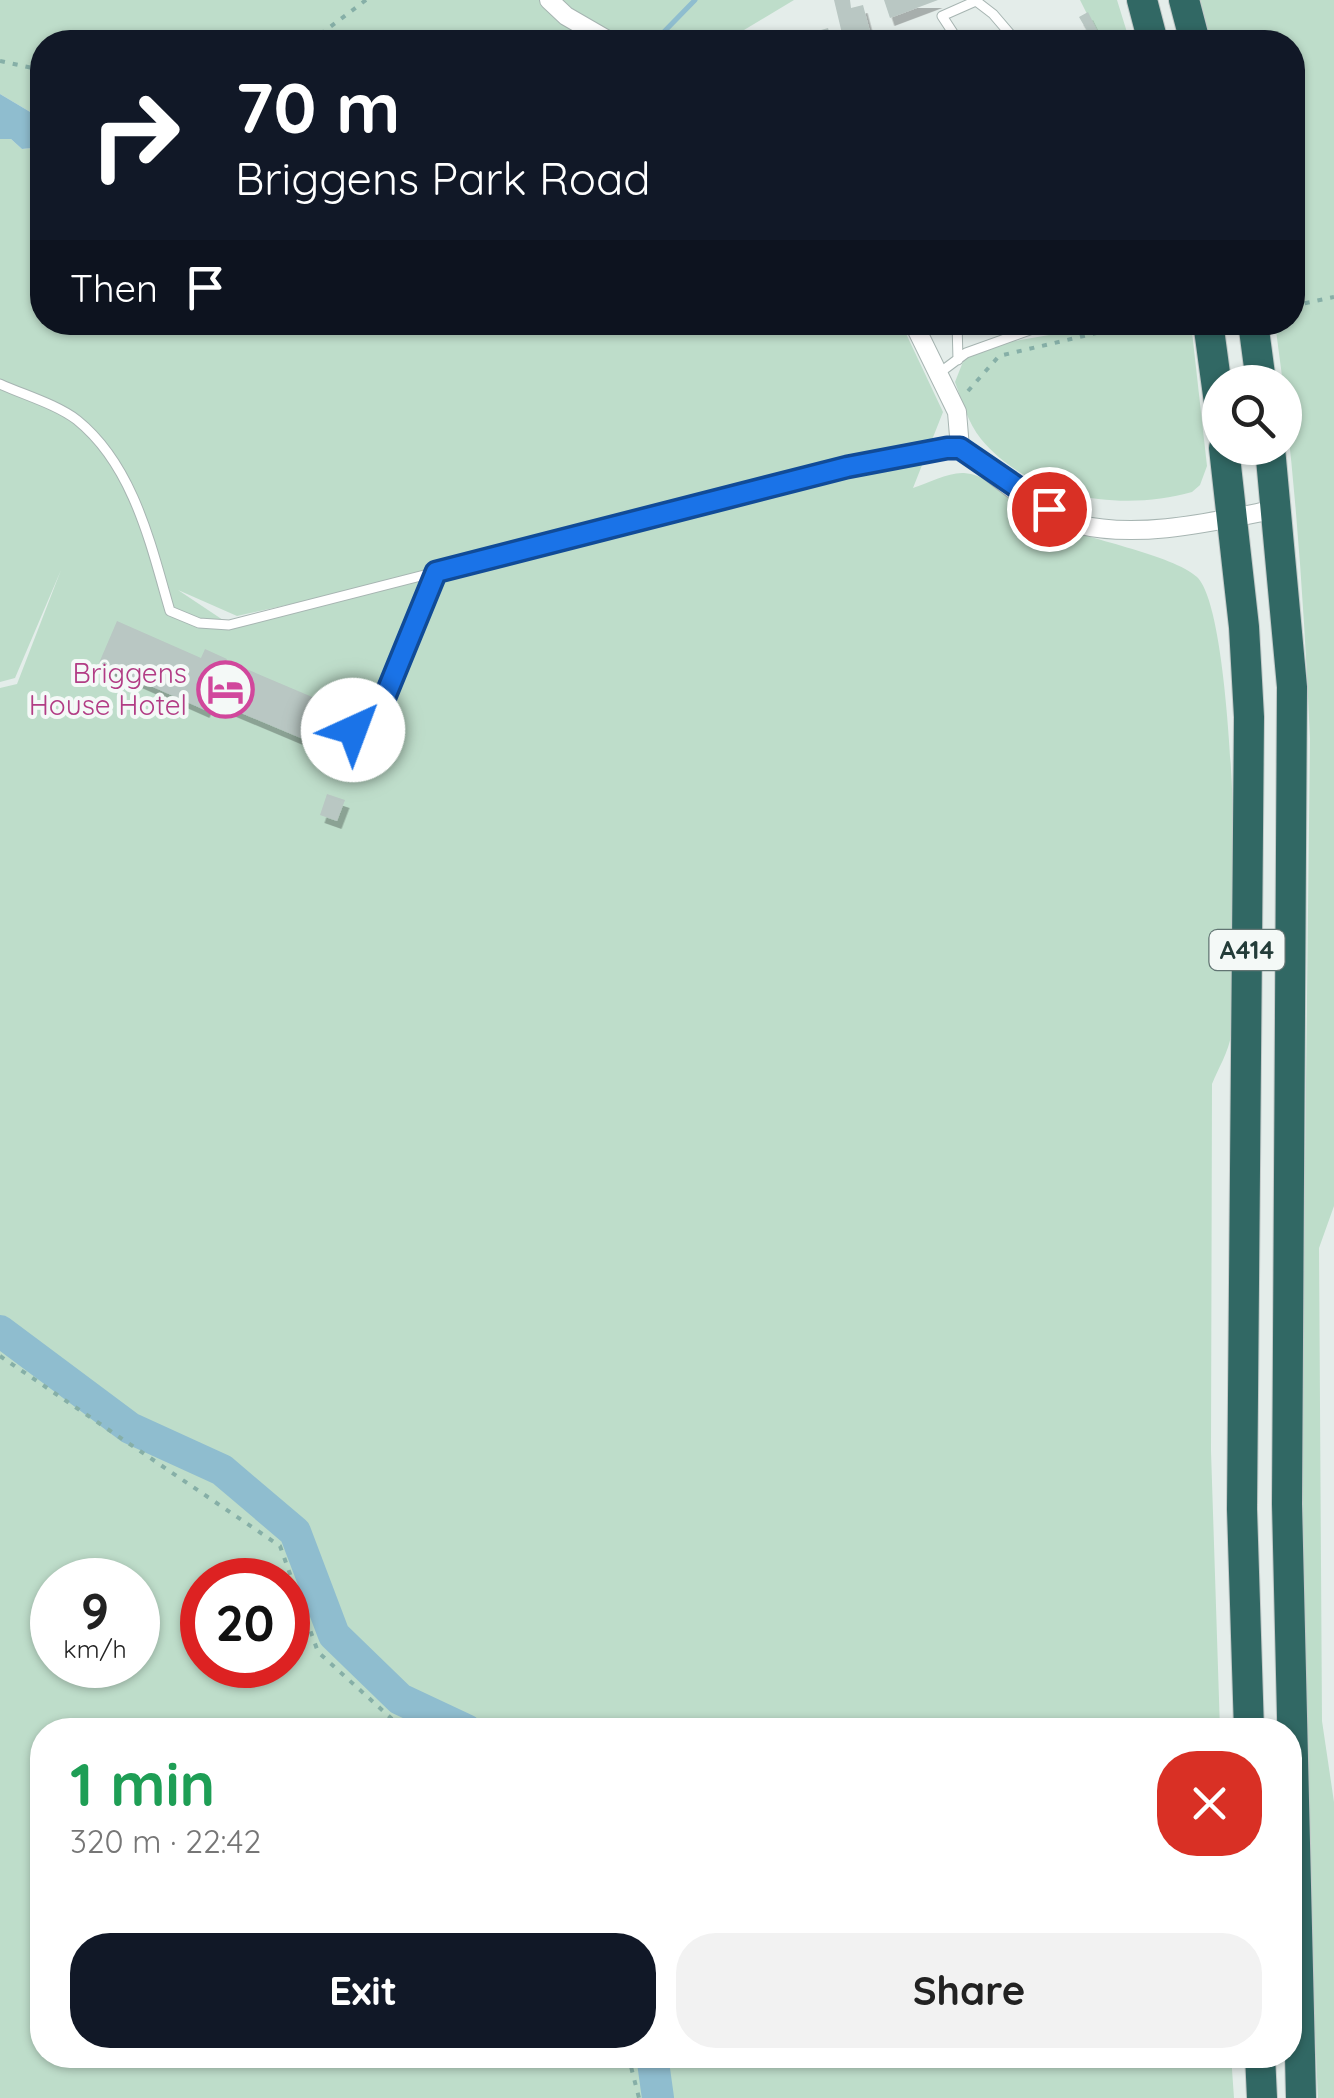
<!DOCTYPE html>
<meta charset="utf-8">
<style>
body{margin:0;font-family:Quicksand,sans-serif;background:#f2f2f2;color:#222;height:100vh;display:flex;flex-direction:column;font-size:38px;white-space:nowrap}
*{box-sizing:border-box;margin:0}
p{font-size:32px;color:#767676}
.icon{flex:none;width:55px;height:55px;fill:none;stroke:currentColor;stroke-width:2;stroke-linecap:round;stroke-linejoin:round}
.map{position:relative;flex:1;overflow:hidden}
.panel{position:absolute;left:30px;top:1718px;width:1272px;height:350px;display:flex;flex-direction:column;background:#fff;border-radius:40px;box-shadow:0 2px 8px #0004}
.panel>*{flex:none}
.banner{position:absolute;left:30px;top:30px;width:1275px;height:305px;border-radius:40px;box-shadow:0 2px 8px #0004;background:#111827;color:#fff;overflow:hidden}
.buttons{position:absolute;left:1202px;top:365px;display:grid;gap:20px}
.buttons a{display:grid;place-items:center;width:100px;height:100px;border-radius:50%;background:#fff;box-shadow:0 2px 8px #0004;font-size:50px}
.speed{position:absolute;left:30px;top:1558px;display:flex;gap:20px;font-size:50px;font-weight:700;text-align:center}
.speed>*{display:grid;place-content:center;width:130px;height:130px;border-radius:50%;background:#fff;box-shadow:0 2px 8px #0004;line-height:1}
.speed small{font-size:25px;font-weight:400}
.speed .limit{border:15px solid #d22;background:#fff;color:#111}
.pin{position:absolute;display:grid;place-items:center;width:85px;height:85px;color:#fff;margin:-42px;border:5px solid #fff;border-radius:50%;box-shadow:0 2px 10px #0007}
.me{position:absolute;width:110px;margin:-55px;rotate:43deg;stroke-linejoin:round;filter:drop-shadow(0 0 8px #0008)}
.turn{display:flex;align-items:center;gap:35px;height:210px;padding:0 40px;font-size:45px}
.turn .icon{width:130px;height:130px;stroke-width:2.5}
.turn b{display:block;font-size:70px;line-height:85px}
.then{display:flex;align-items:center;height:95px;padding:0 40px;background:#0003;gap:20px;font-size:38px}
.round{display:grid;place-items:center;flex:none;width:105px;height:105px;border-radius:40px;background:#f2f2f2}
.headline{display:flex;align-items:center;justify-content:space-between;height:170px;padding:0 40px}
h1{font-size:60px;font-weight:700;line-height:75px;color:#1e9e55}
.cta{display:flex;gap:20px;margin-top:auto;padding:20px 40px}
.cta a{flex:1;height:115px;border-radius:40px;background:#111827;color:#fff;font-size:40px;font-weight:700;line-height:115px;text-align:center}
.cta a+a{background:#f2f2f2;color:#222}
.map>svg:first-child{display:block}
.green{fill:#beddca;fill-rule:evenodd}
.water{fill:#8fbdcf}
.lines{fill:none;stroke-linecap:round;stroke-linejoin:round}
.stream{stroke:#8fbdcf;stroke-width:5}
.river{stroke:#8fbdcf;stroke-width:32}
.building{fill:#b9c7c3;filter:url(#shadow)}
.lane-casing{stroke:#a7b5b2;stroke-width:11}
.street-casing{stroke:#a7b5b2;stroke-width:20}
.highway-casing{stroke:#c2c9c8;stroke-width:32}
.path{stroke:#86afa7;stroke-width:4;stroke-dasharray:5 8;stroke-linecap:butt}
.lane{stroke:#fff;stroke-width:9}
.street{stroke:#fff;stroke-width:18}
.highway{stroke:#316864;stroke-width:30}
.path-bridge{stroke:#86afa7;stroke-width:4;stroke-dasharray:5 8;stroke-linecap:butt}
.route-casing{stroke:#114b97;stroke-width:25}
.route{stroke:#1a73e8;stroke-width:18}
.labels{text-anchor:middle;stroke-width:8;stroke-linejoin:round;paint-order:stroke}
.shield{fill:#f4f9f7;stroke:#627573;stroke-width:2.5}
.shield-label{font-size:25px;font-weight:bold;fill:#243d3a}
.hotel-label{font-size:28px;fill:#b23c85;stroke:#f4f9f7;text-anchor:end}
</style>
<div class="map">
<svg width="1334" height="2098" viewBox="0 0 1334 2098">
<defs>
<filter id="shadow"><feDropShadow dx="4.5" dy="8" stdDeviation="0" flood-color="#0004"/></filter>
</defs>
<rect width="100%" height="100%" fill="#e4edea"/>
<path class="green" d="M 0,0 L 794,0 L 724,42 L 42,42 L 42,119 L 0,94 Z
M 1080,0 L 1117,0 L 1130,42 L 1101,42 Z
M 1198,0 L 1334,0 L 1334,1206 L 1319,1248 L 1322,1721 L 1334,1802 L 1334,2098 L 1318,2098 L 1299,1683 L 1310,739 C 1304,599 1294,459 1275,323 L 1292,322 L 1292,42 L 1209,42 Z
M 0,139 L 11,139 L 22,149 L 42,147 L 42,322 L 901,323 L 943,412 L 913,488 C 928,483 949,472 964,473 C 994,475 1021,511 1048,523 C 1083,538 1174,555 1197,577 C 1237,615 1240,969 1231,1035 C 1229,1051 1218,1069 1212,1084 L 1211,1451 L 1220,1730 L 42,1730 L 42,2055 L 1231,2055 L 1234,2098 L 0,2098 L 0,688 L 17,684 L 61,570 L 15,678 L 0,682 ZM 178,590 L 237,616 L 332,595 L 229,624 ZM 52,1580 L 138,1580 L 138,1665 L 52,1665 ZM 202,1580 L 288,1580 L 288,1665 L 202,1665 Z
M 1118,323 L 1191,323 L 1207,466 L 1200,485 L 1192,492 C 1121,512 1031,499 981,439 C 968,423 962,401 955,382 L 968,349 Z"/>
<path class="water" d="M 0,94 L 42,119 L 42,147 L 22,149 L 11,139 L 0,139 Z"/>
<g class="lines">
<path class="stream" d="M 654,42 L 695,0"/>
<path class="river" d="M 0,1331 L 130,1428 L 222,1470 L 295,1532 L 334,1635 L 400,1699 L 466,1730
M 652,2055 L 658,2098"/>
</g>
<path class="building" d="M 834,0 L 850,0 L 851,8 L 863,5 L 872,39 L 844,42 Z
M 884,0 L 938,0 L 890,18 Z
M 1088,12 L 1097,30 L 1089,34 L 1079,17 Z
M 828,28 L 832,42 L 814,42 L 811,33 Z
M 117,621 L 201,658 L 205,649 L 227,659 L 205,710 L 99,663 Z
M 244,668 L 324,702 L 321,710 L 327,713 L 315,744 L 227,707 Z
M 327,794 L 345,800 L 337,821 L 320,815 Z"/>
<g class="lines">
<defs>
<path id="lane" d="M 959,42 L 942,16 L 976,1 L 993,14 L 1017,42
M 957,322 L 958,360
M 938,374 L 966,353 L 1052,322
M 0,384 C 24,395 56,404 77,420 C 134,466 151,546 170,611 L 199,623 L 229,625 L 847,467 L 960,448
M 353,729 L 376,719 L 435,572"/>
<path id="street" d="M 549,0 L 566,16 L 611,42
M 913,322 L 957,412 L 960,448 C 994,474 1035,512 1077,524 C 1139,540 1216,521 1277,509"/>
<path id="highway" d="M 1142,0 L 1153,42
M 1184,0 L 1195,42
M 1208,322 L 1220,410
M 1253,322 L 1261,382
M 1224,448 L 1244,627 L 1249,717 L 1242,1509 L 1249,1730
M 1270,448 L 1292,687 L 1287,1504 L 1301,2098
M 1260,2055 L 1262,2098"/>
</defs>
<use href="#lane" class="lane-casing"/>
<use href="#street" class="street-casing"/>
<use href="#highway" class="highway-casing"/>
<path class="path" d="M 310,42 L 366,0
M 0,61 L 42,70
M 1292,306 L 1334,297
M 1154,322 L 1169,332
M 968,391 L 999,356 L 1143,322
M 0,1356 L 280,1546 L 318,1652 L 392,1719 L 411,1730
M 628,2055 L 639,2098"/>
<use href="#lane" class="lane"/>
<use href="#street" class="street"/>
<use href="#highway" class="highway"/>
<path class="path-bridge" d="M 1169,332 L 1215,322"/>
</g>
<g class="lines">
<defs>
<path id="route" d="M 353,730 L 376,719 L 436,572 L 847,467 L 947,448 L 960,448 L 1049,509"/>
</defs>
<use href="#route" class="route-casing"/>
<use href="#route" class="route"/>
</g>
<defs>
<symbol id="hotel-ring" viewBox="-11 -11 22 22"><circle r="9.5" fill="#f4f9f7" stroke="#d1479c" stroke-width="1.5"/><path d="M-6-4.5h1.5V1H6V5H4.5V3h-9V5H-6ZM-4 0a1.8 1.8 0 1 1 3.6 0ZM.5 0V-2.5h3Q6-2.5 6 0Z" fill="#d1479c"/></symbol>
</defs>
<g fill-rule="evenodd">
<use href="#hotel-ring" x="194" y="658" width="63" height="63"/>
</g>
<g class="labels">
<rect class="shield" x="1209.5" y="930" width="75" height="40" rx="8"/>
<g class="shield-label">
<text x="1247" y="959">A414</text>
</g>
<g class="hotel-label">
<text x="187" y="683">Briggens<tspan x="187" dy="32">House Hotel</tspan></text>
</g>
</g>
</svg>
<div class="buttons">
<a><svg class="icon" aria-label="search" viewBox="0 0 24 24"><circle cx="10" cy="10" r="6"/><path d="M15 15l6 6"/></svg></a>
</div>
<div class="speed"><div>9<small>km/h</small></div><div class="limit">20</div></div>
<div class="pin" style="left:1049px;top:509px;background:#d93025"><svg class="icon" aria-label="arrive" viewBox="0 0 24 24"><path d="M6 21V4h12l-3 4 3 4H6"/></svg></div>
<svg class="me" style="left:353px;top:730px" viewBox="-20 -20 40 40"><circle r="19" fill="#fff"/><path d="M0-13L10 11 0 6-10 11z" fill="#1a73e8"/></svg>
<div class="banner">
<div class="turn"><svg class="icon" aria-label="right" viewBox="0 0 24 24"><path d="M7 20v-9h11M14 6l5 5-5 5"/></svg><div><b>70 m</b>Briggens Park Road</div></div>
<div class="then">Then<svg class="icon" aria-label="arrive" viewBox="0 0 24 24"><path d="M6 21V4h12l-3 4 3 4H6"/></svg></div>
</div>
<section class="panel">
<div class="headline"><div><h1>1 min</h1><p>320 m · 22:42</p></div><a class="round" style="background:#d93025;color:#fff"><svg class="icon" aria-label="close" viewBox="0 0 24 24"><path d="M6 6l12 12M18 6L6 18"/></svg></a></div>
<div class="cta"><a>Exit</a><a>Share</a></div>
</section>
</div>
